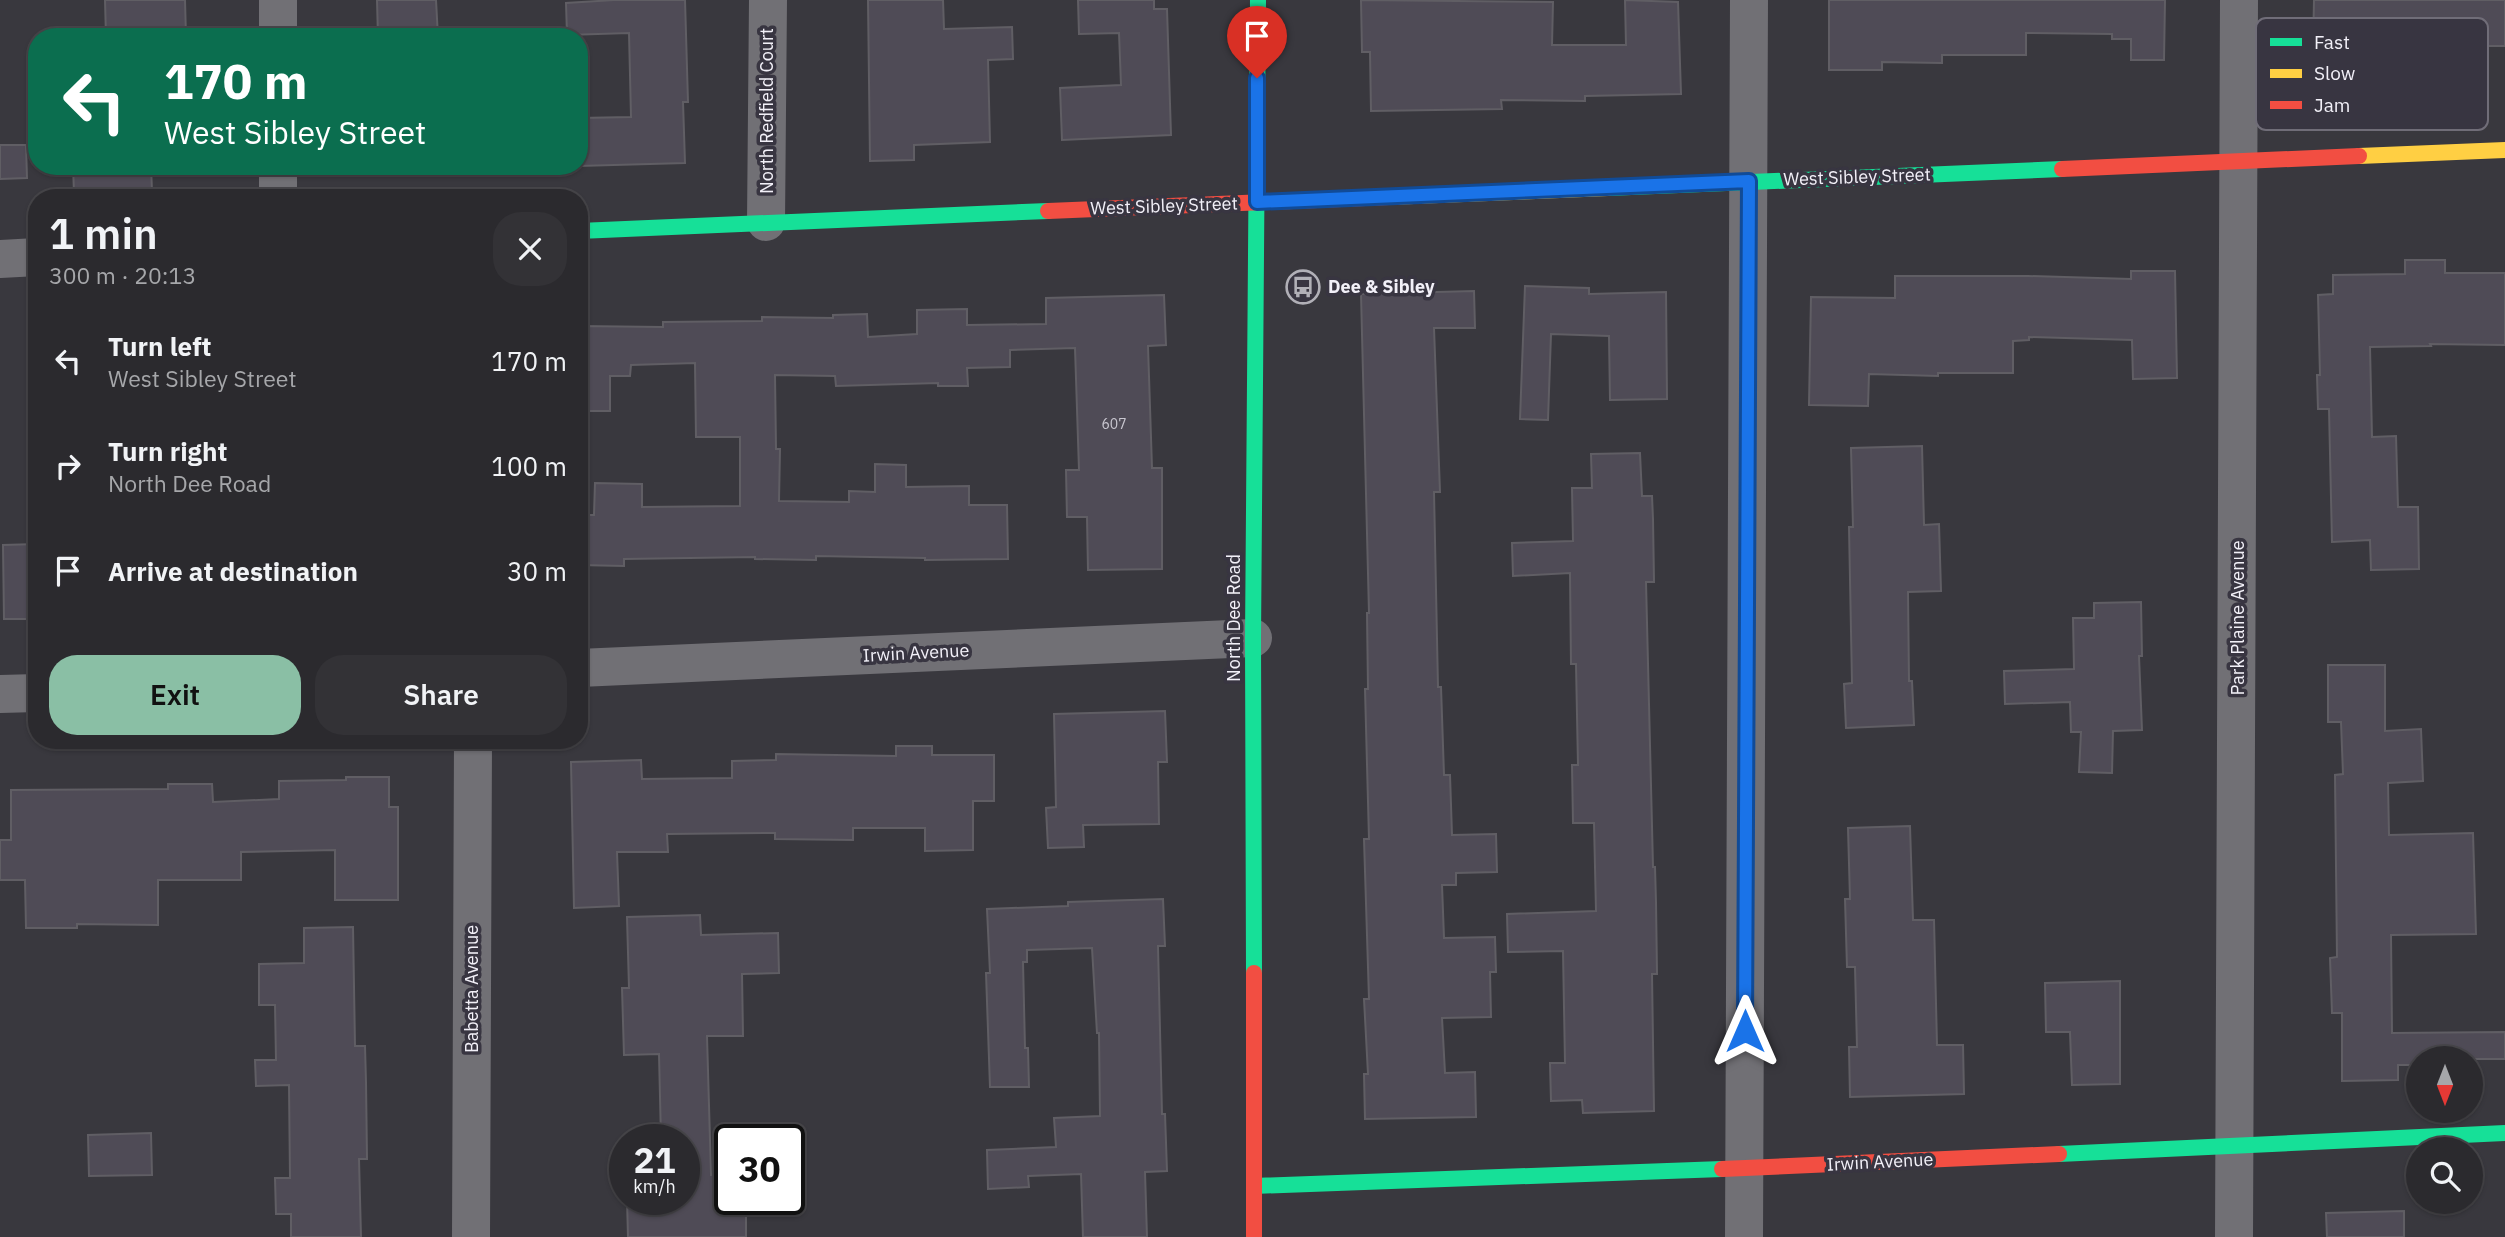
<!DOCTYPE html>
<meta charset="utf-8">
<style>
body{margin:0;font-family:"IBM Plex Sans",sans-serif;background:#333236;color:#f1f3f6;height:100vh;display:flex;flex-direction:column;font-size:26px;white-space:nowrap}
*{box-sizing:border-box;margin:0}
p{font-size:23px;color:#a6a7aa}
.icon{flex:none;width:38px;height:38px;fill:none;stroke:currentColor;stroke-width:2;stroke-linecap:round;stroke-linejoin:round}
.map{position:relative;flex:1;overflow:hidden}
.drawer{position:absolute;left:28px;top:189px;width:560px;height:560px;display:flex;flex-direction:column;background:#2b2a2e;border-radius:28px;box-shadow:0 2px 5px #0004,0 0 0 2px #47464a}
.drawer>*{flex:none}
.banner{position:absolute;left:28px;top:28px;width:560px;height:147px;border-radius:28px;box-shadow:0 2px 5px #0004,0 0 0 2px #47464a;background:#0b6e4f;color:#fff;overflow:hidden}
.needle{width:46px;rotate:180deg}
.fabs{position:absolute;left:2406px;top:1046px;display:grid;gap:14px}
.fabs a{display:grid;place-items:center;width:77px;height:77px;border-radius:50%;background:#2b2a2e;box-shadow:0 2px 5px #0004,0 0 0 2px #47464a;font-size:35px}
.speed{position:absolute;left:609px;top:1124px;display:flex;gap:14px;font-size:35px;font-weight:700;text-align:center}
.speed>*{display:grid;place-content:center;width:91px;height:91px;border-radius:50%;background:#2b2a2e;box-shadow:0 2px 5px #0004,0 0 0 2px #47464a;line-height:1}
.speed small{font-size:18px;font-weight:400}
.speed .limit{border:4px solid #111;border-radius:10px;background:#fff;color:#111}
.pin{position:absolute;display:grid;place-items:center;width:60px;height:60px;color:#fff;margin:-72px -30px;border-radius:50% 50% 50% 0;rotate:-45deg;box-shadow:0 0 7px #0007}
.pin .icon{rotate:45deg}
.me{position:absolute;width:77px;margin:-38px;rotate:0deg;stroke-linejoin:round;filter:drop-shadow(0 0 5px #0008)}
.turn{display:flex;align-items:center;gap:24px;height:147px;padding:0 21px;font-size:32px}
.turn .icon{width:91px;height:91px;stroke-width:2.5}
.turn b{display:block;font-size:49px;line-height:60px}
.round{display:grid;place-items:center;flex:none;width:74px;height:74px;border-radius:28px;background:#333236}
.head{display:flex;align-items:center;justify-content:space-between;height:119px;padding:0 21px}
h1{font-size:42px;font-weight:600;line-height:52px}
.button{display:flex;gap:14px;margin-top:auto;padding:14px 21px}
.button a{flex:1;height:80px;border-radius:28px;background:#8abfa5;color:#111;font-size:28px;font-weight:600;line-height:80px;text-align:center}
.button a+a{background:#333236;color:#f1f3f6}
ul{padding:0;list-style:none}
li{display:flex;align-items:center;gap:21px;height:105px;padding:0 21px}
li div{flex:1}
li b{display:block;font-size:26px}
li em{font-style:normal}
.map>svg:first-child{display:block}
.building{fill:#4f4b56;stroke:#605e64;stroke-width:2}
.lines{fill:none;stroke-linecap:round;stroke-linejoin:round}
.street{stroke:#717075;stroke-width:38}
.fast{stroke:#16e098;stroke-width:16}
.slow{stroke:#ffcf43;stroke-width:16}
.jam{stroke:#f24e42;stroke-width:16}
.route-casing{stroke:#114b97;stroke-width:18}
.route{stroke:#1a73e8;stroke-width:12}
.labels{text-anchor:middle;stroke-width:7;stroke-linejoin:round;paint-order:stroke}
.number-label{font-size:14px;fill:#c9c7d0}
.street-label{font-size:18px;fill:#f2f0f8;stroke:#383541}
.poi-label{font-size:18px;font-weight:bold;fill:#f2f0f8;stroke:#383541;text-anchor:start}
.key{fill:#383541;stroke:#706d78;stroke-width:2}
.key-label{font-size:19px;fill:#f2f0f8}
</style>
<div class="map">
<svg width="2505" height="1237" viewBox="0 0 2505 1237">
<rect width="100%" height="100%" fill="#39383e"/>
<path class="building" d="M 105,0 L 185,0 L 186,37 L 106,37 Z
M 377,0 L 436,0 L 438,37 L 378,37 Z
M 614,0 L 685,0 L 688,102 L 683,102 L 685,163 L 579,166 L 579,118 L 631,117 L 629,33 L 567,35 L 566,3 Z
M 868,0 L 943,0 L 944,29 L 1012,27 L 1013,59 L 988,60 L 990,142 L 914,145 L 914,160 L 870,161 Z
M 1078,0 L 1154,0 L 1154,9 L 1167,9 L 1171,135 L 1062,140 L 1060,88 L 1121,85 L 1119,33 L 1079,34 Z
M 1361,0 L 1553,2 L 1552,45 L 1626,45 L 1625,0 L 1678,2 L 1681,94 L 1585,96 L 1585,101 L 1501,100 L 1502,109 L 1371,111 L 1370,52 L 1362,52 Z
M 1829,0 L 2165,0 L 2164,60 L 2131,60 L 2131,39 L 2112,39 L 2112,34 L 2026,33 L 2026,55 L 1942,55 L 1942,63 L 1882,62 L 1882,70 L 1829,70 Z
M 2314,0 L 2505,0 L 2505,46 L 2365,46 L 2365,49 L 2313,49 Z
M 0,145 L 26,145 L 27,178 L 0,179 Z
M 73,166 L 151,166 L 152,191 L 74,193 Z
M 2405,260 L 2445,260 L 2445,273 L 2505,273 L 2505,345 L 2430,344 L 2431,346 L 2370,347 L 2372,437 L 2396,436 L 2398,507 L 2418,507 L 2419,569 L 2371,570 L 2370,540 L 2332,542 L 2329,409 L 2318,409 L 2317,375 L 2320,375 L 2318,295 L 2333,294 L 2333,275 L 2405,274 Z
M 2131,271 L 2175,271 L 2177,378 L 2133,379 L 2132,340 L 2029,337 L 2029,340 L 2013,341 L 2013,373 L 1938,373 L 1938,376 L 1869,374 L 1868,406 L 1809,405 L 1811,297 L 1895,298 L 1895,276 L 2028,276 L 2131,279 Z
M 1525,286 L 1589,288 L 1589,294 L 1666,292 L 1667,399 L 1610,400 L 1609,336 L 1551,334 L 1548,420 L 1520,419 Z
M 1474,291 L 1475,328 L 1434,328 L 1440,492 L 1434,492 L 1438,687 L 1441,687 L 1444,775 L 1450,775 L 1452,835 L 1496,834 L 1497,872 L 1456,873 L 1456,885 L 1442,885 L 1444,938 L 1495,937 L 1496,972 L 1490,972 L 1491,1017 L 1442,1018 L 1445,1073 L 1475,1072 L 1476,1117 L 1365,1119 L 1364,1074 L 1368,1074 L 1364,999 L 1369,999 L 1364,839 L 1369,839 L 1365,689 L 1368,689 L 1367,613 L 1369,613 L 1361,294 Z
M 1164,295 L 1166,345 L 1148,346 L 1152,468 L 1162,468 L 1162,569 L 1088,570 L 1087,517 L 1067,517 L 1066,470 L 1079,470 L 1075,348 L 1010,350 L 1010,367 L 967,368 L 968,386 L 938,386 L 938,383 L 836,386 L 835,376 L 775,375 L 776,449 L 780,449 L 779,501 L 849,502 L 849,491 L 875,492 L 875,464 L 906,465 L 906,487 L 969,486 L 969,505 L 1007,505 L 1008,559 L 925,560 L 925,558 L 816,556 L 816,560 L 755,559 L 755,557 L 624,559 L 624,566 L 579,565 L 579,515 L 594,515 L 595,483 L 642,484 L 642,507 L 740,506 L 740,437 L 696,437 L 695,363 L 631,365 L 630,376 L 610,376 L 610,411 L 579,411 L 579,326 L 663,327 L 663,322 L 762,321 L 762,317 L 833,318 L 833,315 L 867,314 L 868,337 L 917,334 L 917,310 L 967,309 L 967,325 L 1046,324 L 1046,298 Z
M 1922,446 L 1924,525 L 1939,524 L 1941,591 L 1908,592 L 1909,681 L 1912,681 L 1914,725 L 1846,728 L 1844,684 L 1852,683 L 1849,527 L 1853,527 L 1851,448 Z
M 1640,453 L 1642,496 L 1652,496 L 1653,519 L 1654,582 L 1646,582 L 1653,867 L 1655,867 L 1656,902 L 1657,974 L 1652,974 L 1654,1111 L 1583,1113 L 1582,1100 L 1551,1101 L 1550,1063 L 1565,1063 L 1563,951 L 1508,952 L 1507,914 L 1596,911 L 1594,823 L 1573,823 L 1572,765 L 1578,765 L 1576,664 L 1571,664 L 1570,573 L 1513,576 L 1512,543 L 1573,541 L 1572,488 L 1592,488 L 1591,454 Z
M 37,544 L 37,619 L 4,619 L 3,545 Z
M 2141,602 L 2142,656 L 2139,656 L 2142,730 L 2113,731 L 2112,773 L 2079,772 L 2081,732 L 2071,732 L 2070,702 L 2005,704 L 2004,671 L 2074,669 L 2073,618 L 2094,618 L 2094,603 Z
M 2328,665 L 2385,665 L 2385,731 L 2421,729 L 2423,781 L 2388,783 L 2389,835 L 2473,833 L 2476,934 L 2391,935 L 2392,1033 L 2505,1032 L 2505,1059 L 2418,1059 L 2418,1065 L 2398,1065 L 2398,1080 L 2342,1081 L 2342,1013 L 2332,1013 L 2330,958 L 2337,957 L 2335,775 L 2343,774 L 2341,722 L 2328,722 Z
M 1165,711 L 1167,762 L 1158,762 L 1159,824 L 1083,825 L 1084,847 L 1048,848 L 1046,808 L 1056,807 L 1054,714 Z
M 896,746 L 932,746 L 932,755 L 994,755 L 994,801 L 973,801 L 973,850 L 925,851 L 925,828 L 853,828 L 853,840 L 775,839 L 775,833 L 667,834 L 668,852 L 617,852 L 619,906 L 574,908 L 571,762 L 641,760 L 642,779 L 732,778 L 732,761 L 776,760 L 776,754 L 896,756 Z
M 346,777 L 389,777 L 389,807 L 398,807 L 398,900 L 335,900 L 335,850 L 241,852 L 241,880 L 158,880 L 158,925 L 77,924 L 77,928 L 26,928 L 25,880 L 0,880 L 0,840 L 11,840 L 11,790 L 168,789 L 168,784 L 212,784 L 213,802 L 279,799 L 279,781 L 346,780 Z
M 1910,826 L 1913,920 L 1934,920 L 1937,1045 L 1963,1045 L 1964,1094 L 1850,1097 L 1849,1047 L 1857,1047 L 1855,967 L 1847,967 L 1845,899 L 1850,899 L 1848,828 Z
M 1163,899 L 1165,946 L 1158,946 L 1162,1114 L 1165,1114 L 1167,1171 L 1145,1172 L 1147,1237 L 1083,1237 L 1081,1174 L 1028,1176 L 1029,1187 L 988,1189 L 987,1150 L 1056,1147 L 1054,1118 L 1100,1116 L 1099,1033 L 1097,1033 L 1092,948 L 1027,950 L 1027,962 L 1023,962 L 1025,1048 L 1028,1048 L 1029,1087 L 990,1087 L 986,973 L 990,973 L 987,909 L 1068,906 L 1068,902 Z
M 700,915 L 701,935 L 778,933 L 779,973 L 742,974 L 743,1036 L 707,1036 L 711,1175 L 730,1174 L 730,1199 L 746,1199 L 746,1237 L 628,1237 L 627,1199 L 684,1199 L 684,1139 L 661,1139 L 659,1054 L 624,1055 L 622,988 L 629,988 L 627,917 Z
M 353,927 L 355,1046 L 365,1046 L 366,1082 L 367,1159 L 359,1159 L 361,1237 L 291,1237 L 291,1214 L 276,1214 L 275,1178 L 290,1178 L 289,1085 L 256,1086 L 255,1060 L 276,1060 L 275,1005 L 259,1005 L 259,964 L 304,963 L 304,928 Z
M 2120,981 L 2120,1084 L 2072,1085 L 2070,1032 L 2046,1032 L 2045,983 Z
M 151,1133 L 152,1175 L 89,1176 L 88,1135 Z
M 2404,1211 L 2404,1237 L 2327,1237 L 2326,1213 Z"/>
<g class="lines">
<path class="street" d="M 278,0 L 278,37
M 278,166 L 278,198
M 766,222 L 768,0
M 0,259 L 37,257
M 579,668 L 1253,638
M 0,694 L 37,693
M 471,1237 L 473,740
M 1744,1237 L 1749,0
M 2234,1237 L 2239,0"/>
<path class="fast" d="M 1608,188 L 2062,169
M 579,231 L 1048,211
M 1254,973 L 1253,638 L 1258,0
M 2059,1154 L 2505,1133
M 1254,1186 L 1722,1169"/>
<path class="slow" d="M 2359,156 L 2505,150
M 1389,197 L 1608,188"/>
<path class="jam" d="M 2062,169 L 2359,156
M 1048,211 L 1389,197
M 1254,973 L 1254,1237
M 1722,1169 L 2059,1154"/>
</g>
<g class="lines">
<defs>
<path id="route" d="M 1257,78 L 1257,202 L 1749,181 L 1745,1031"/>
</defs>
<use href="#route" class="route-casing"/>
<use href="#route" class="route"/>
</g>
<defs>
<symbol id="bus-ring" viewBox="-11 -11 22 22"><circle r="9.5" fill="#383541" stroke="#b1b0b7" stroke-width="1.5"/><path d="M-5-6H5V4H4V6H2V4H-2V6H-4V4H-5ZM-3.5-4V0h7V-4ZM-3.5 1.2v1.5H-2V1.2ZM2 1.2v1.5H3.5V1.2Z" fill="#b1b0b7"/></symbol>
</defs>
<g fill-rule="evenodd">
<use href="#bus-ring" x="1284" y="268" width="38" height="38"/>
</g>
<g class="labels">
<g class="number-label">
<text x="1114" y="429">607</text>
</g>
<g class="street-label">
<text transform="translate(767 111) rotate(-90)" y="6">North Redfield Court</text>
<text transform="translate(1857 177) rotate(-2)" y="6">West Sibley Street</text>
<text transform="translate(1164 206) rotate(-2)" y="6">West Sibley Street</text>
<text transform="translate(1234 618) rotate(-90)" y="6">North Dee Road</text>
<text transform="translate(2238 618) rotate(-90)" y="6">Park Plaine Avenue</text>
<text transform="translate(916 653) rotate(-3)" y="6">Irwin Avenue</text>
<text transform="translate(472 989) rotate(-90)" y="6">Babetta Avenue</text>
<text transform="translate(1880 1162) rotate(-3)" y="6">Irwin Avenue</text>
</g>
<g class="poi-label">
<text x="1328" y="293">Dee &amp; Sibley</text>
</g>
</g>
<rect x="2256" y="18" width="232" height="112" rx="10" class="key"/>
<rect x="2270" y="38" width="32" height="8" fill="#16e098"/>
<rect x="2270" y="69" width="32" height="9" fill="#ffcf43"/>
<rect x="2270" y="101" width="32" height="8" fill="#f24e42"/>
<g class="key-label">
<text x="2314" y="49">Fast</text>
<text x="2314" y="80">Slow</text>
<text x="2314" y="112">Jam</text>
</g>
</svg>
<div class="fabs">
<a><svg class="needle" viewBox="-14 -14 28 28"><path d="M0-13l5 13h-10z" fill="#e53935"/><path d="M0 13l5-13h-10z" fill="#a6a7aa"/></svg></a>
<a><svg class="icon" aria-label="search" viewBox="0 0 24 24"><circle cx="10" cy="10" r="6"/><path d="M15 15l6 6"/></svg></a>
</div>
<div class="speed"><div>21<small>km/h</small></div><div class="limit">30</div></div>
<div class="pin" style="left:1257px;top:78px;background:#d93025"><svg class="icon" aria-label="arrive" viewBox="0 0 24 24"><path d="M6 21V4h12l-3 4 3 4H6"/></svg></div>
<svg class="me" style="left:1745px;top:1031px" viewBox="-20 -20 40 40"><path d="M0-17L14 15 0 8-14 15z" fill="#1a73e8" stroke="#fff" stroke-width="4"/></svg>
<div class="banner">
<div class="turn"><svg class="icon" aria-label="left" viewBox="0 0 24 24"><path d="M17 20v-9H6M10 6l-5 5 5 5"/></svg><div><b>170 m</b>West Sibley Street</div></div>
</div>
<section class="drawer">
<div class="head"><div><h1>1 min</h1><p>300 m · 20:13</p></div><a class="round"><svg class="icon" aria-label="close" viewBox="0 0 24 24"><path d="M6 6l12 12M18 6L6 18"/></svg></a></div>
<ul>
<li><svg class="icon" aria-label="left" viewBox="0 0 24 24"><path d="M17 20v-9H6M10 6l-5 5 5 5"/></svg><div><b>Turn left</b><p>West Sibley Street</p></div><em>170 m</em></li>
<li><svg class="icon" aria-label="right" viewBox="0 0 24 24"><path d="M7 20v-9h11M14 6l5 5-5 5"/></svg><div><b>Turn right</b><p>North Dee Road</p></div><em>100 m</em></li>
<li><svg class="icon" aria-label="arrive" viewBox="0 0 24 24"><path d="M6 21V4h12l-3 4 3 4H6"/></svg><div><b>Arrive at destination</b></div><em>30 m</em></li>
</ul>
<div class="button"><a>Exit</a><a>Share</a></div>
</section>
</div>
